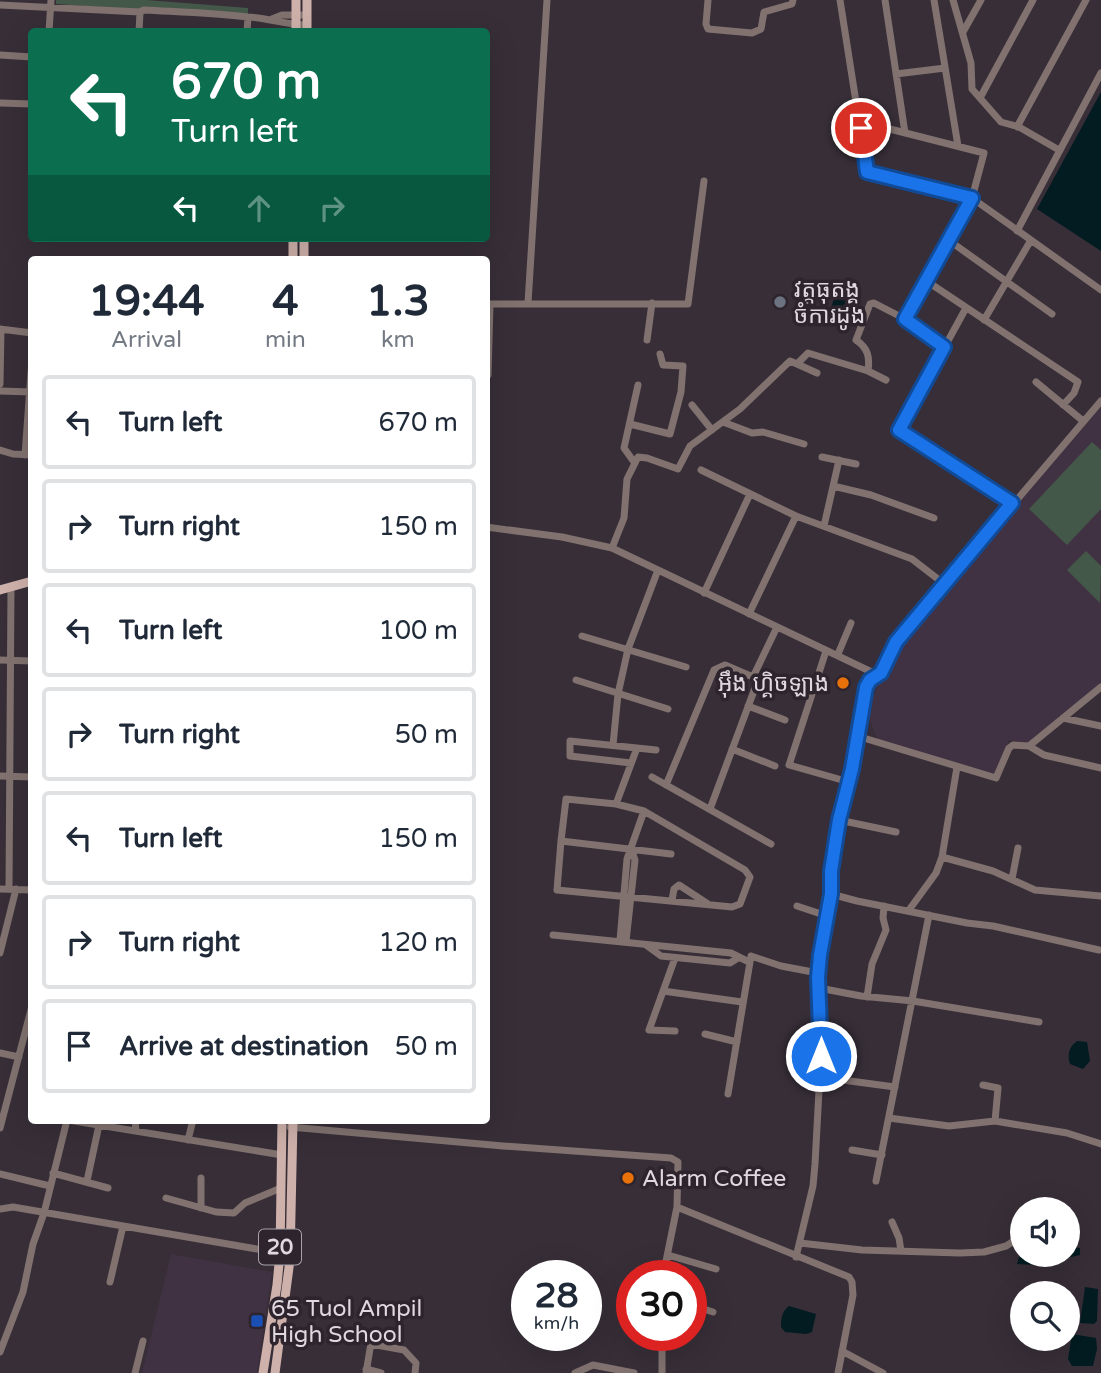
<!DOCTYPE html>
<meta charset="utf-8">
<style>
body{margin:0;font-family:"Varela Round","Noto Sans Khmer",sans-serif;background:#f6f6f7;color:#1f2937;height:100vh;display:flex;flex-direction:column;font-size:26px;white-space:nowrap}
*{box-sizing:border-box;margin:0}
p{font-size:23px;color:#747a83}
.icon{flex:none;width:38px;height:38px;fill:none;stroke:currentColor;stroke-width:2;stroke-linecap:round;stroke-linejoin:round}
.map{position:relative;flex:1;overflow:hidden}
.panel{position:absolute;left:28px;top:256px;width:462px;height:868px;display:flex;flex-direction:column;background:#fff;border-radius:7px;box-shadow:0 7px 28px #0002}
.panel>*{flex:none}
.guide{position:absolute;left:28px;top:28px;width:462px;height:214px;border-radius:7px;box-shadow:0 7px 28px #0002;background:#0b6e4f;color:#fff;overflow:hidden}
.controls{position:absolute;left:1010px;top:1197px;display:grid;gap:14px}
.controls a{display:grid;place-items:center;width:70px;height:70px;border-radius:50%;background:#fff;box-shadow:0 7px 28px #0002;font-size:35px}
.speed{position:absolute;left:511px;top:1260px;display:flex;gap:14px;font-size:35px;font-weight:700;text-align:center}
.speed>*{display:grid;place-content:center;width:91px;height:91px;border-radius:50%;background:#fff;box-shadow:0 7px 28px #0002;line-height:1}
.speed small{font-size:18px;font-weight:400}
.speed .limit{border:10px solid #d22;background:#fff;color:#111}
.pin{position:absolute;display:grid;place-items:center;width:60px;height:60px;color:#fff;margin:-30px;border:4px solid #fff;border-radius:50%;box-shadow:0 2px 7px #0007}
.me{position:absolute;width:77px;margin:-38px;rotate:0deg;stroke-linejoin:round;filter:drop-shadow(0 0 5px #0008)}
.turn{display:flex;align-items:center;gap:24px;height:147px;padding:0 28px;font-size:32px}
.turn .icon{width:91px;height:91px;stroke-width:2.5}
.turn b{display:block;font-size:49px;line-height:60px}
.lanes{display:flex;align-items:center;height:66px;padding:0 28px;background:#0003;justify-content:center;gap:35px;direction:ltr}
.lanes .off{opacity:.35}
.eta{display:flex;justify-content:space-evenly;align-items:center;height:119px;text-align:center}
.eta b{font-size:42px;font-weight:800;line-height:49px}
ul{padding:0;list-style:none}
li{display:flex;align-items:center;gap:21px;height:94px;margin:0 14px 10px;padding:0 14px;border:4px solid #e0e1e3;border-radius:7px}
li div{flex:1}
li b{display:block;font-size:26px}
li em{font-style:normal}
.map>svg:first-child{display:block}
.built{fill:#403242}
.green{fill:#445849}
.water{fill:#021c21}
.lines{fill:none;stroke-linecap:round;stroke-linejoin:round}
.minor{stroke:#81726f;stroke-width:7}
.major{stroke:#cfb1ab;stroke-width:9}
.route-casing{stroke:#114b97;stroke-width:18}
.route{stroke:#1a73e8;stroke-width:12}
.worship-dot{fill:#6b7280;stroke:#2d242e;stroke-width:2.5}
.food-dot{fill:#e8710a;stroke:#2d242e;stroke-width:2.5}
.transit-dot{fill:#1a4fb4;stroke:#2d242e;stroke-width:2.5}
.labels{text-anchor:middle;stroke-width:7;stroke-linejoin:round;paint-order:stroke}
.shield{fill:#2d242e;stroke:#aaa2aa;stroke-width:2}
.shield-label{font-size:21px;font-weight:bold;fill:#dfd8df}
.poi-label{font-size:23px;fill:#dfd8df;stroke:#2d242e;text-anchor:start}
</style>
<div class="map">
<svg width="1101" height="1373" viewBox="0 0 1101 1373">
<rect width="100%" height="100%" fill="#372e38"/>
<path class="built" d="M 1101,407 L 1101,683 L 1027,744 L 1009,740 L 994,776 L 878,741 L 868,715 L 874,695 L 894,649 Z
M 171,1254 L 272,1272 L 257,1373 L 142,1373 Z"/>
<path class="green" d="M 56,0 L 147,0 L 248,8 L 248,17 L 56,4 Z
M 1092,442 L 1101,450 L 1101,509 L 1067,545 L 1029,509 Z
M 1086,551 L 1101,566 L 1100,603 L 1067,570 Z"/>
<path class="water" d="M 1101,92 L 1101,251 L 1037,209 Z
M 836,291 L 855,297 L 848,318 L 830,312 Z
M 1077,1041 L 1087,1042 L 1090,1061 L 1083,1069 L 1070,1064 C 1067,1055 1069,1047 1077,1041 Z
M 1068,1247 L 1080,1248 L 1080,1255 L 1036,1265 L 1017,1264 L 1019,1257 L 1022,1254 L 1068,1255 Z
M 1085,1287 L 1098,1289 L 1097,1321 L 1094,1324 L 1080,1323 Z
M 789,1306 L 816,1314 L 812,1332 L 806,1334 L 785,1332 L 781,1327 C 781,1318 782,1311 789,1306 Z
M 1072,1334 L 1096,1338 L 1097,1349 L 1093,1366 L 1072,1366 L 1068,1359 Z"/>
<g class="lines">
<path class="minor" d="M 708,0 L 706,24 L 708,29 L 752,33 L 761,29 L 764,12 L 792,4 L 793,0
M 840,0 L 867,172 L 972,198 L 1101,290
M 885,0 L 905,133
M 934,0 L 958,146
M 953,0 L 971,63 L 972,89 L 1001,122 L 1019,127 L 1059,150
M 0,5 L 140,12 L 144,10 C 179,12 213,13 248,17 C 268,18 286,25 307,25
M 272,19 L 282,15 L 307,15
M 49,32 L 51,0
M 139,32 L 140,12
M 247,32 L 248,17
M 963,32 L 981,0
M 0,55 L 32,57
M 896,74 L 945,68
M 980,98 L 1033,0
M 0,103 L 32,104
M 1017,127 L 1086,0
M 861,128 L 882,127 L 984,153 L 972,198 L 905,319
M 1017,231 L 1101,73
M 947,239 L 1052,314
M 925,280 L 1078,382 L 1074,393 L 1063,405
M 528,303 L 547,0
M 486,304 L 688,304 L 704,181
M 966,308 L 899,430 L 1012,503
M 984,320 L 1031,240
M 0,329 L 32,333
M 647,340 L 652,303
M 797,364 L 817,373
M 868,371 C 870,357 868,348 856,340 L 870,304 L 874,303 L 905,319 L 944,347
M 488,375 L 490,304
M 1036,382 L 1083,421
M 0,384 L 1,329
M 0,391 L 31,392
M 692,405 L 712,430
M 723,422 L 752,433 L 763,432 L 804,444
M 630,424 L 670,434 L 681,392 L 683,366 L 663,365 L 660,354
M 0,450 L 13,454 L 32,455
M 25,455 L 32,359
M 822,457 L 856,464
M 634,462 L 624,448 L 638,385
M 701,470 L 796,516 L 912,559 L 943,583
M 833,486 L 871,495 L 934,518
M 824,526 L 839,460
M 486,527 L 562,537 L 612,548 L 880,676
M 612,548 L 624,518 L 627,479 L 638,457 L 647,458 L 678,469 L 690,446 L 740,409 L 790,361 L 797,364 L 808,353 L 868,371 L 886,380
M 704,593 L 750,494
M 749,614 L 796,516
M 582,636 L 686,667
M 826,651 L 789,765 L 849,782
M 838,654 L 851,623
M 0,660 L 32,661
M 576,680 L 668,709
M 748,706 L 785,720
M 1063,718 L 1101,726
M 857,736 L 996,778 L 1009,748 L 1013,745 L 1029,746 L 1101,687
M 613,745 L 618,694 L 628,649 L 658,570
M 1029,746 L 1044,755 L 1101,768
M 732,749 L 775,766
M 631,763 L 570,756 L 570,741 L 656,750
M 0,776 L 32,777
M 652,777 L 771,844
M 666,785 L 714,670 L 725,665 L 753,677
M 616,804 L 637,748
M 710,809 L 758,680 L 753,677 L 777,627
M 839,820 L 896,832
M 561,841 L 557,890 L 732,907 L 740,904 L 750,877 L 745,870 L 644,811 L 616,804 L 566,799 L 561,841 L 671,854
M 942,857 L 993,871 L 1035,890 L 1101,896
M 1012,879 L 1018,848
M 0,889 L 32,890
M 9,889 L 11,587
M 831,894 L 857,901 L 967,923 L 993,926 L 1099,950
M 672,900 L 674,889 L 679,885 L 708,904
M 797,906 L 827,916
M 909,910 L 936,873 L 942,857 L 957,767
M 553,935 L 731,953 L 749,962
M 620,940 L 627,859 L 644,811
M 626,941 L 635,860 L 632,851
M 646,945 L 661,956 L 730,963 L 738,958
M 0,953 L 16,889
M 675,958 L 649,1030 L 675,1031
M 819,988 L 861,996 L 913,1001 L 1039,1022
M 663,991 L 742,1002
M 867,997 L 872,964 L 886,930 L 883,918 L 884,906
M 705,1034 L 737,1042
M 0,1053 L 19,1057
M 820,1077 L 895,1087
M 983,1085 L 998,1088 L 995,1121
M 728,1094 L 751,956 L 781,966 L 818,973
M 889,1118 L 949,1126 L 995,1121 L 1067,1133 L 1101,1144
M 68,1120 L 282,1155
M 135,1120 L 136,1131
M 290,1127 L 503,1146 L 671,1158 L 678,1162 L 677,1207 L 663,1276
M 0,1128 L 32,1006
M 188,1140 L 193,1120
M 852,1150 L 882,1155
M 53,1173 L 108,1188
M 0,1174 L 50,1186
M 201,1178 L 201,1208
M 87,1181 L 99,1125
M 876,1181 L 929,915
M 166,1198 L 216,1212 L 234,1213 L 245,1203 L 281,1188
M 677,1207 L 849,1277 L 852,1282 L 853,1295 L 838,1373
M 0,1209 L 13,1207 L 280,1253
M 892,1222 L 899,1238 L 901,1251
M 800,1243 L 862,1250 L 960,1253 L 984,1252 L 1006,1246 L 1022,1236
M 668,1255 L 716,1269
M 796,1257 L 813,1186 L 815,1164 L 822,1035 L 818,977 L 820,955 L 831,894 L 831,871 L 839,820 L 852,769 L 866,687 L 871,680 L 880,676 L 896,642 L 1101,401
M 110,1282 L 123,1226
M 691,1305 L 713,1312
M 662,1335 L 662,1373
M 371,1344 L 404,1350 L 416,1363 L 415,1373
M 842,1351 L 883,1373
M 0,1352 L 23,1292 L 33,1244 L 44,1213 L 67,1120
M 366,1369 L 381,1373
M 135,1373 L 143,1341
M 366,1373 L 372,1337
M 575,1373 L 593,1365 L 634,1373"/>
<path class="major" d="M 296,32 L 296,0
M 307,32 L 307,0
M 293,259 L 293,238
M 304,259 L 304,238
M 0,590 L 32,581
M 263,1373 L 277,1285 L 280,1253 L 282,1120
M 275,1373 L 290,1260 L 293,1120"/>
</g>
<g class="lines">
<defs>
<path id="route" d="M 821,1056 L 818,977 L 820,955 L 831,894 L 831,871 L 839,820 L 852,769 L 866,687 L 870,680 L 881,673 L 896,642 L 1012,503 L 899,430 L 944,347 L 905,319 L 972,198 L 867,172 L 861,128"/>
</defs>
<use href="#route" class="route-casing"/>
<use href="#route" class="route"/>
</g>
<circle class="worship-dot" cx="780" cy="302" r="7"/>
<g class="food-dot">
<circle cx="843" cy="683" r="7"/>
<circle cx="628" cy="1178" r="7"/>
</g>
<rect class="transit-dot" x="250" y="1314" width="14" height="14" rx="3.5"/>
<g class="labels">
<rect class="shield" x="259" y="1229.5" width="42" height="35" rx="5"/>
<g class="shield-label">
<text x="280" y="1254">20</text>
</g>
<g class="poi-label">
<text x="794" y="297">វត្តធុតង្គ<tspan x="794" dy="26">ចំការដូង</tspan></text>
<text x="829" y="691" text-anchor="end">អ៊ឹង ហ្គិចឡាង</text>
<text x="642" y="1186">Alarm Coffee</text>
<text x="271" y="1316">65 Tuol Ampil<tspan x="271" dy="26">High School</tspan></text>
</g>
</g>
</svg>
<div class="controls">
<a><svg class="icon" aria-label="sound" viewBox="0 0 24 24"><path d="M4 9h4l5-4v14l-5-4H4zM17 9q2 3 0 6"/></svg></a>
<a><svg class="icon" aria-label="search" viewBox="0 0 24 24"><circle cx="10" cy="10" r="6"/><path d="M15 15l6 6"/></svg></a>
</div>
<div class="speed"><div>28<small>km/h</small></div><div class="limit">30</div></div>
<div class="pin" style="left:861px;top:128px;background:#d93025"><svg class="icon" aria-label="arrive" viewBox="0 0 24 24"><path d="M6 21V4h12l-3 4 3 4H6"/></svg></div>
<svg class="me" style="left:821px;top:1056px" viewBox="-20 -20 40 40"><circle r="17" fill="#1a73e8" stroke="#fff" stroke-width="3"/><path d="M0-11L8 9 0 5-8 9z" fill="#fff"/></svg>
<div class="guide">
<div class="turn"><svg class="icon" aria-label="left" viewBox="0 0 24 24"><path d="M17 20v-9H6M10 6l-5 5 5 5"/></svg><div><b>670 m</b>Turn left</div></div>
<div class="lanes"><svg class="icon" aria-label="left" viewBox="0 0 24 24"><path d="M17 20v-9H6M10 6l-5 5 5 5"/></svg><svg class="icon off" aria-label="ahead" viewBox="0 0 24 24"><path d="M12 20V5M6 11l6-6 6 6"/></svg><svg class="icon off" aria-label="right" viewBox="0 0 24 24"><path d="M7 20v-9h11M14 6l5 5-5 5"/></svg></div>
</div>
<section class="panel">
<div class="eta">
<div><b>19:44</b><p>Arrival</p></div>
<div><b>4</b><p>min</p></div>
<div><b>1.3</b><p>km</p></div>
</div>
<ul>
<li><svg class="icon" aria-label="left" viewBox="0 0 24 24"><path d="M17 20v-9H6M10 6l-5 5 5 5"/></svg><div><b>Turn left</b></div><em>670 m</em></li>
<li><svg class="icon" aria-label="right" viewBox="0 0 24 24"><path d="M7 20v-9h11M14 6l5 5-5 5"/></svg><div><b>Turn right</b></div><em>150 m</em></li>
<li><svg class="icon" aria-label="left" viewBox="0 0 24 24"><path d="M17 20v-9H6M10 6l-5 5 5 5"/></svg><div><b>Turn left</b></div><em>100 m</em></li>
<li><svg class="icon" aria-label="right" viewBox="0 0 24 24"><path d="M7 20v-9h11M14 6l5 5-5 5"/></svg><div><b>Turn right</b></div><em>50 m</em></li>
<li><svg class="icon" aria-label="left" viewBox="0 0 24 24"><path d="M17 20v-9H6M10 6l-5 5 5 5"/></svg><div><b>Turn left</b></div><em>150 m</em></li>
<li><svg class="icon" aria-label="right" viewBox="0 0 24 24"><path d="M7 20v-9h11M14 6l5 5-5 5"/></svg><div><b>Turn right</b></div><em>120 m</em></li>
<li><svg class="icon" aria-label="arrive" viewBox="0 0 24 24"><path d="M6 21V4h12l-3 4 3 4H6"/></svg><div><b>Arrive at destination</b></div><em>50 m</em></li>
</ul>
</section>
</div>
